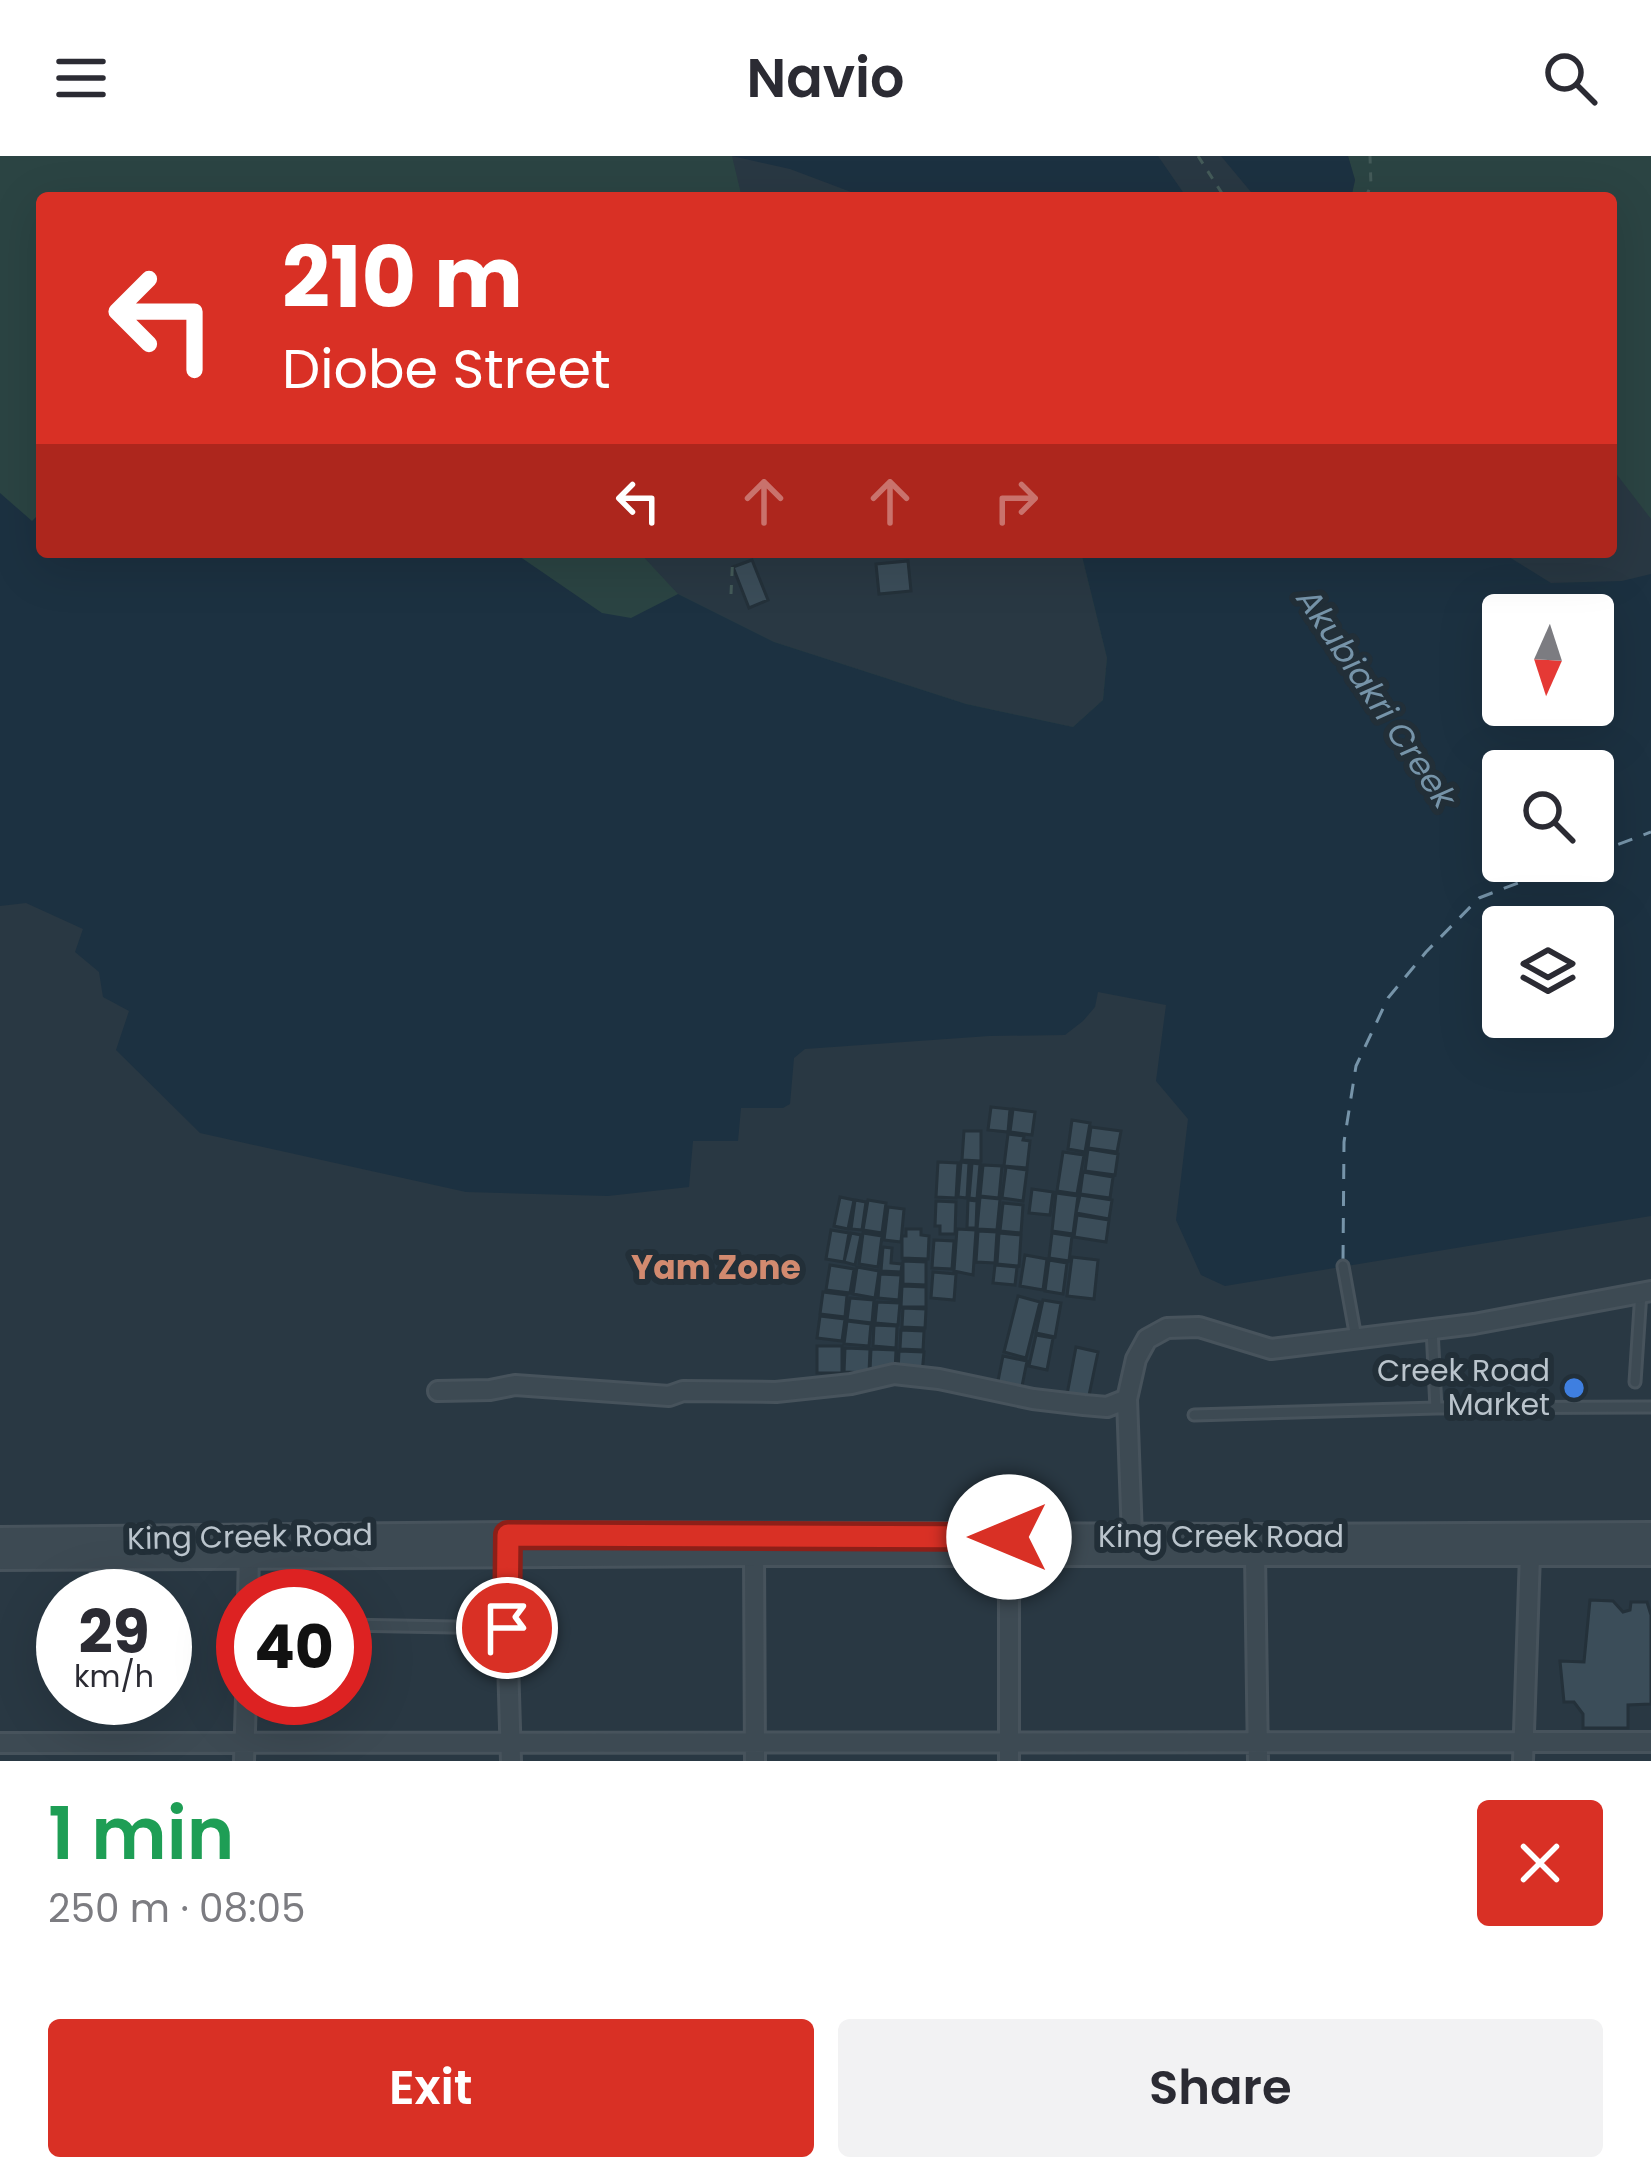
<!DOCTYPE html>
<meta charset="utf-8">
<style>
body{margin:0;font-family:Poppins,sans-serif;background:#f2f2f3;color:#2b2b33;height:100vh;display:flex;flex-direction:column;font-size:45px;white-space:nowrap}
*{box-sizing:border-box;margin:0}
p{font-size:39px;color:#7c7c81}
.icon{flex:none;width:66px;height:66px;fill:none;stroke:currentColor;stroke-width:2;stroke-linecap:round;stroke-linejoin:round}
.map{position:relative;height:1605px;overflow:hidden}
.side{display:flex;flex-direction:column;background:#fff;flex:1}
.side>*{flex:none}
.banner{position:absolute;left:36px;top:36px;width:1581px;height:366px;border-radius:12px;box-shadow:0 12px 48px #0002;background:#d93025;color:#fff;overflow:hidden}
.needle{width:78px;rotate:183deg}
.tools{position:absolute;left:1482px;top:438px;display:grid;gap:24px}
.tools a{display:grid;place-items:center;width:132px;height:132px;border-radius:12px;background:#fff;box-shadow:0 12px 48px #0002;font-size:60px}
.speed{position:absolute;left:36px;top:1413px;display:flex;gap:24px;font-size:60px;font-weight:700;text-align:center}
.speed>*{display:grid;place-content:center;width:156px;height:156px;border-radius:50%;background:#fff;box-shadow:0 12px 48px #0002;line-height:1}
.speed small{font-size:30px;font-weight:400}
.speed .limit{border:18px solid #d22;background:#fff;color:#111}
.pin{position:absolute;display:grid;place-items:center;width:102px;height:102px;color:#fff;margin:-51px;border:6px solid #fff;border-radius:50%;box-shadow:0 3px 12px #0007}
.me{position:absolute;width:132px;margin:-66px;rotate:270deg;stroke-linejoin:round;filter:drop-shadow(0 0 9px #0008)}
.turn{display:flex;align-items:center;gap:42px;height:252px;padding:0 48px;font-size:54px}
.turn .icon{width:156px;height:156px;stroke-width:2.5}
.turn b{display:block;font-size:84px;line-height:102px}
.lanes{display:flex;align-items:center;height:114px;padding:0 48px;background:#0003;justify-content:center;gap:60px;direction:ltr}
.lanes .off{opacity:.35}
.round{display:grid;place-items:center;flex:none;width:126px;height:126px;border-radius:12px;background:#f2f2f3}
.head{display:flex;align-items:center;justify-content:space-between;height:204px;padding:0 48px}
h1{font-size:72px;font-weight:600;line-height:90px;color:#1e9e55}
.action{display:flex;gap:24px;margin-top:auto;padding:24px 48px}
.action a{flex:1;height:138px;border-radius:12px;background:#d93025;color:#fff;font-size:48px;font-weight:600;line-height:138px;text-align:center}
.action a+a{background:#f2f2f3;color:#2b2b33}
header{display:flex;justify-content:space-between;align-items:center;height:156px;padding:0 48px;background:#fff;font-size:54px;font-weight:600}
.map>svg:first-child{display:block}
.green{fill:#2b4443}
.water{fill:#1c3141;fill-rule:evenodd}
.lines{fill:none;stroke-linecap:round;stroke-linejoin:round}
.ferry{stroke:#7694a9;stroke-width:3;stroke-dasharray:15 12;stroke-linecap:butt}
.building{fill:#3b4d59;stroke:#24313a;stroke-width:3}
.service-casing{stroke:#47535c;stroke-width:15}
.minor-casing{stroke:#47535c;stroke-width:24}
.tertiary-casing{stroke:#47535c;stroke-width:30}
.path{stroke:#445b59;stroke-width:3;stroke-dasharray:9 9;stroke-linecap:butt}
.service{stroke:#3d4a53;stroke-width:9}
.minor{stroke:#3d4a53;stroke-width:18}
.tertiary{stroke:#3d4a53;stroke-width:24}
.route-casing{stroke:#8d1f18;stroke-width:30}
.route{stroke:#d93025;stroke-width:21}
.shop-dot{fill:#3f7fe0;stroke:#222f38;stroke-width:4.5}
.labels{text-anchor:middle;stroke-width:12;stroke-linejoin:round;paint-order:stroke}
.poi-label{font-size:30px;fill:#bac4cc;stroke:#222f38;text-anchor:end}
.street-label{font-size:30px;fill:#bac4cc;stroke:#222f38}
.water-label{font-size:33px;font-style:italic;fill:#7694a9;stroke:#222f38}
.neighbourhood-label{font-size:33px;font-weight:bold;fill:#d28a6f;stroke:#222f38}
</style>
<header><svg class="icon" aria-label="menu" viewBox="0 0 24 24"><path d="M4 6h16M4 12h16M4 18h16"/></svg>Navio<svg class="icon" aria-label="search" viewBox="0 0 24 24"><circle cx="10" cy="10" r="6"/><path d="M15 15l6 6"/></svg></header>
<div class="map">
<svg width="1651" height="1605" viewBox="0 0 1651 1605">
<rect width="100%" height="100%" fill="#293843"/>
<path class="green" d="M 0,0 L 732,0 L 741,38 L 740,42 L 42,42 L 42,396 L 639,396 L 678,438 L 774,486 L 966,548 L 1073,571 L 1103,544 L 1107,502 L 1081,396 L 1182,603 L 0,394 Z
M 1348,0 L 1651,0 L 1651,363 L 1611,311 L 1611,42 L 1351,42 L 1355,24 Z"/>
<path class="water" d="M 732,0 L 1158,0 L 1187,42 L 867,42 L 790,13 Z
M 1221,0 L 1348,0 L 1355,24 L 1351,42 L 1256,42 Z
M 0,337 L 32,365 L 42,355 L 42,396 L 513,396 L 602,457 L 631,462 L 678,438 L 774,486 L 966,548 L 1073,571 L 1103,544 L 1107,502 L 1081,396 L 1501,396 L 1551,427 L 1622,425 L 1651,418 L 1651,1060 L 1225,1130 L 1201,1119 L 1176,1064 L 1188,963 L 1156,925 L 1166,849 L 1098,836 L 1095,851 L 1083,865 L 1065,879 L 989,880 L 805,893 L 794,902 L 790,948 L 783,952 L 741,952 L 738,985 L 693,985 L 689,1031 L 608,1040 L 466,1036 L 200,977 L 116,894 L 129,855 L 103,841 L 99,816 L 75,796 L 83,773 L 26,747 L 0,750 ZM 1503,459 L 1593,459 L 1593,549 L 1503,549 ZM 1503,615 L 1593,615 L 1593,705 L 1503,705 ZM 1503,771 L 1593,771 L 1593,861 L 1503,861 Z"/>
<g class="lines">
<path class="ferry" d="M 1593,698 L 1651,676
M 1343,1104 L 1344,986 L 1356,910 L 1388,842 L 1426,796 L 1479,742 L 1575,705"/>
</g>
<path class="building" d="M 752,404 L 768,444 L 749,452 L 733,411 Z
M 908,405 L 911,435 L 879,438 L 876,408 Z
M 991,951 L 1010,953 L 1008,976 L 988,974 Z
M 1013,953 L 1035,956 L 1032,979 L 1010,976 Z
M 1072,964 L 1090,967 L 1085,996 L 1068,993 Z
M 1091,971 L 1121,975 L 1117,996 L 1088,992 Z
M 964,975 L 981,975 L 981,1005 L 962,1004 Z
M 1008,978 L 1024,980 L 1023,984 L 1030,985 L 1027,1012 L 1004,1010 Z
M 1088,993 L 1118,998 L 1115,1019 L 1085,1015 Z
M 1063,996 L 1084,999 L 1077,1038 L 1057,1035 Z
M 938,1006 L 958,1007 L 956,1042 L 936,1041 Z
M 961,1006 L 969,1007 L 967,1042 L 958,1041 Z
M 972,1007 L 980,1008 L 977,1043 L 969,1042 Z
M 983,1009 L 1002,1010 L 999,1042 L 980,1040 Z
M 1006,1011 L 1027,1014 L 1023,1045 L 1002,1042 Z
M 1083,1016 L 1113,1021 L 1110,1042 L 1080,1038 Z
M 1032,1033 L 1053,1036 L 1050,1059 L 1029,1057 Z
M 1056,1037 L 1078,1040 L 1073,1078 L 1052,1075 Z
M 1080,1039 L 1112,1044 L 1109,1063 L 1076,1057 Z
M 840,1041 L 854,1044 L 848,1073 L 834,1070 Z
M 980,1041 L 1000,1043 L 997,1074 L 977,1073 Z
M 855,1044 L 866,1046 L 862,1074 L 851,1073 Z
M 868,1044 L 886,1047 L 882,1077 L 863,1074 Z
M 968,1044 L 977,1045 L 976,1072 L 967,1072 Z
M 936,1045 L 956,1046 L 955,1078 L 940,1078 L 940,1070 L 935,1070 Z
M 1003,1047 L 1023,1049 L 1021,1077 L 1000,1075 Z
M 888,1051 L 904,1053 L 901,1086 L 884,1084 Z
M 1077,1059 L 1109,1064 L 1106,1086 L 1074,1081 Z
M 906,1073 L 921,1073 L 921,1079 L 929,1080 L 928,1103 L 902,1102 L 902,1080 L 906,1080 Z
M 957,1073 L 976,1074 L 973,1119 L 954,1115 Z
M 831,1074 L 849,1077 L 844,1106 L 826,1103 Z
M 978,1075 L 997,1076 L 995,1107 L 976,1106 Z
M 851,1077 L 861,1079 L 855,1109 L 844,1106 Z
M 863,1077 L 882,1080 L 878,1111 L 859,1108 Z
M 999,1077 L 1021,1079 L 1019,1110 L 997,1108 Z
M 1052,1077 L 1072,1080 L 1069,1105 L 1049,1102 Z
M 934,1084 L 954,1085 L 952,1113 L 932,1112 Z
M 883,1091 L 892,1092 L 891,1107 L 902,1108 L 901,1116 L 881,1115 Z
M 1025,1099 L 1047,1103 L 1043,1134 L 1020,1130 Z
M 1072,1101 L 1098,1104 L 1094,1143 L 1067,1140 Z
M 1049,1104 L 1067,1107 L 1063,1138 L 1045,1135 Z
M 903,1105 L 926,1106 L 926,1129 L 903,1128 Z
M 830,1109 L 854,1113 L 850,1137 L 826,1134 Z
M 995,1109 L 1017,1111 L 1015,1129 L 993,1127 Z
M 857,1111 L 879,1115 L 875,1142 L 853,1138 Z
M 933,1116 L 956,1118 L 954,1144 L 931,1142 Z
M 880,1118 L 901,1119 L 899,1144 L 878,1142 Z
M 902,1130 L 926,1131 L 926,1151 L 901,1151 Z
M 823,1136 L 847,1139 L 845,1161 L 820,1158 Z
M 1018,1140 L 1040,1146 L 1026,1202 L 1004,1196 Z
M 850,1142 L 874,1144 L 872,1167 L 847,1164 Z
M 1043,1144 L 1061,1147 L 1055,1181 L 1036,1177 Z
M 877,1146 L 900,1147 L 898,1169 L 875,1167 Z
M 903,1152 L 926,1153 L 925,1172 L 902,1171 Z
M 820,1160 L 845,1163 L 842,1185 L 817,1182 Z
M 847,1165 L 871,1168 L 869,1190 L 844,1188 Z
M 874,1169 L 897,1170 L 896,1192 L 873,1190 Z
M 901,1174 L 924,1175 L 923,1194 L 900,1193 Z
M 1036,1179 L 1053,1182 L 1047,1214 L 1029,1210 Z
M 817,1190 L 842,1190 L 842,1217 L 817,1217 Z
M 1076,1191 L 1098,1196 L 1087,1249 L 1066,1244 Z
M 845,1192 L 870,1193 L 869,1217 L 844,1216 Z
M 871,1193 L 896,1194 L 895,1216 L 870,1215 Z
M 899,1195 L 924,1196 L 922,1218 L 898,1216 Z
M 1003,1200 L 1027,1205 L 1021,1235 L 997,1230 Z
M 1590,1444 L 1613,1445 L 1623,1456 L 1630,1454 L 1631,1446 L 1647,1446 L 1651,1459 L 1651,1548 L 1628,1549 L 1628,1572 L 1583,1572 L 1583,1558 L 1574,1546 L 1564,1546 L 1560,1505 L 1584,1506 Z"/>
<g class="lines">
<defs>
<path id="service" d="M 1343,1110 L 1356,1182
M 1635,1226 L 1641,1136
M 1436,1252 L 1651,1251
M 1194,1259 L 1436,1252 L 1432,1173
M 345,1469 L 507,1472"/>
<path id="minor" d="M 438,1235 L 490,1234 L 515,1229 L 669,1240 L 683,1235 L 776,1236 L 851,1228 L 894,1218 L 939,1223 L 1033,1243 L 1084,1249 L 1107,1251 L 1127,1243
M 1132,1381 L 1127,1243 L 1136,1203 L 1147,1183 L 1167,1172 L 1199,1171 L 1271,1193 L 1474,1168 L 1651,1135
M 508,1388 L 507,1472 L 511,1605
M 1009,1388 L 1009,1605
M 754,1397 L 755,1605
M 1255,1399 L 1258,1605
M 248,1440 L 249,1399
M 0,1587 L 1651,1586
M 244,1605 L 246,1542
M 1523,1605 L 1530,1398"/>
<path id="tertiary" d="M 0,1384 L 508,1379 L 1252,1381 L 1651,1379
M 0,1401 L 754,1397 L 1651,1397"/>
</defs>
<use href="#service" class="service-casing"/>
<use href="#minor" class="minor-casing"/>
<use href="#tertiary" class="tertiary-casing"/>
<path class="path" d="M 1198,0 L 1225,42
M 1365,42 L 1371,30 L 1370,0
M 731,438 L 733,396"/>
<use href="#service" class="service"/>
<use href="#minor" class="minor"/>
<use href="#tertiary" class="tertiary"/>
</g>
<g class="lines">
<defs>
<path id="route" d="M 507,1472 L 508,1379 L 1009,1381"/>
</defs>
<use href="#route" class="route-casing"/>
<use href="#route" class="route"/>
</g>
<circle class="shop-dot" cx="1574" cy="1232" r="12"/>
<g class="labels">
<g class="poi-label">
<text x="1550" y="1225">Creek Road<tspan x="1550" dy="34">Market</tspan></text>
</g>
<g class="street-label">
<text transform="translate(250 1381) rotate(-1)" y="10">King Creek Road</text>
<text x="1221" y="1391">King Creek Road</text>
</g>
<g class="water-label">
<text transform="translate(1377 542) rotate(56)" y="12">Akubiakri Creek</text>
</g>
<g class="neighbourhood-label">
<text x="716" y="1123">Yam Zone</text>
</g>
</g>
</svg>
<div class="tools">
<a><svg class="needle" viewBox="-14 -14 28 28"><path d="M0-13l5 13h-10z" fill="#e53935"/><path d="M0 13l5-13h-10z" fill="#7c7c81"/></svg></a>
<a><svg class="icon" aria-label="search" viewBox="0 0 24 24"><circle cx="10" cy="10" r="6"/><path d="M15 15l6 6"/></svg></a>
<a><svg class="icon" aria-label="layers" viewBox="0 0 24 24"><path d="M12 4l9 5-9 5-9-5zM3 14l9 5 9-5"/></svg></a>
</div>
<div class="speed"><div>29<small>km/h</small></div><div class="limit">40</div></div>
<div class="pin" style="left:507px;top:1472px;background:#d93025"><svg class="icon" aria-label="arrive" viewBox="0 0 24 24"><path d="M6 21V4h12l-3 4 3 4H6"/></svg></div>
<svg class="me" style="left:1009px;top:1381px" viewBox="-20 -20 40 40"><circle r="19" fill="#fff"/><path d="M0-13L10 11 0 6-10 11z" fill="#d93025"/></svg>
<div class="banner">
<div class="turn"><svg class="icon" aria-label="left" viewBox="0 0 24 24"><path d="M17 20v-9H6M10 6l-5 5 5 5"/></svg><div><b>210 m</b>Diobe Street</div></div>
<div class="lanes"><svg class="icon" aria-label="left" viewBox="0 0 24 24"><path d="M17 20v-9H6M10 6l-5 5 5 5"/></svg><svg class="icon off" aria-label="ahead" viewBox="0 0 24 24"><path d="M12 20V5M6 11l6-6 6 6"/></svg><svg class="icon off" aria-label="ahead" viewBox="0 0 24 24"><path d="M12 20V5M6 11l6-6 6 6"/></svg><svg class="icon off" aria-label="right" viewBox="0 0 24 24"><path d="M7 20v-9h11M14 6l5 5-5 5"/></svg></div>
</div>
</div>
<section class="side">
<div class="head"><div><h1>1 min</h1><p>250 m · 08:05</p></div><a class="round" style="background:#d93025;color:#fff"><svg class="icon" aria-label="close" viewBox="0 0 24 24"><path d="M6 6l12 12M18 6L6 18"/></svg></a></div>
<div class="action"><a>Exit</a><a>Share</a></div>
</section>
